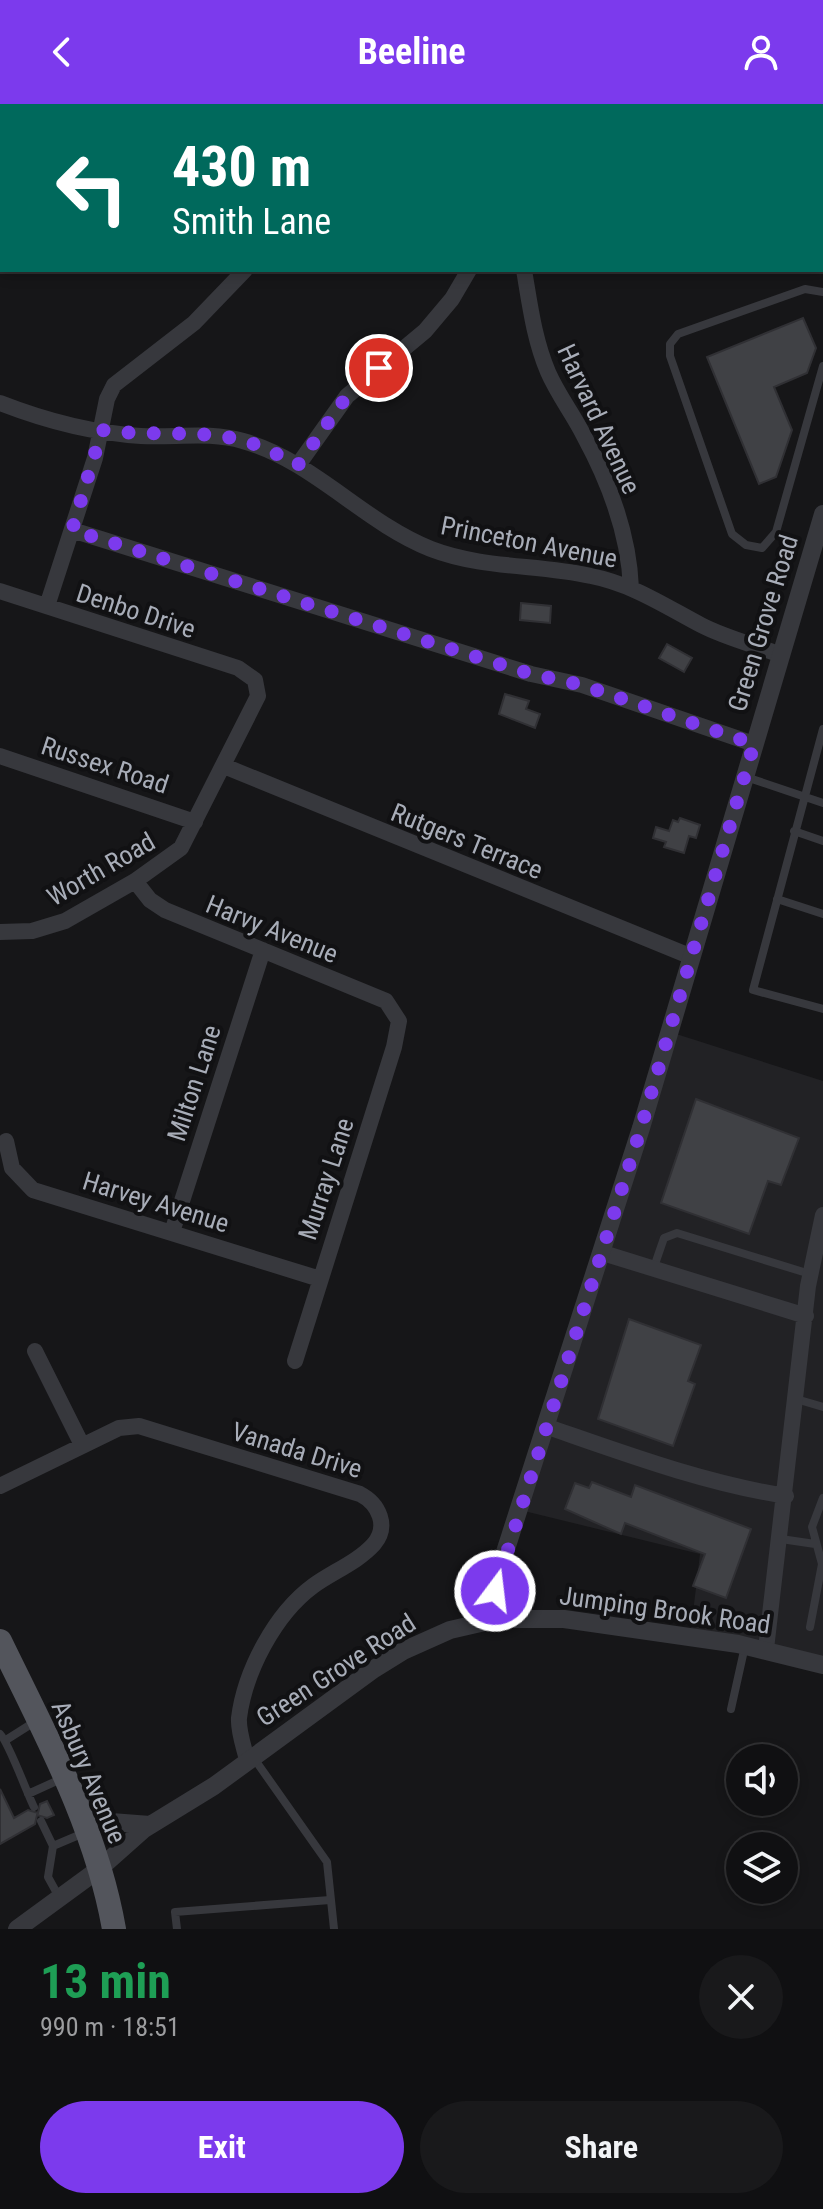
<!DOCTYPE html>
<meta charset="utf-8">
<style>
body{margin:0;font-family:"Roboto Condensed",sans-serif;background:#19191b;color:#f1f3f6;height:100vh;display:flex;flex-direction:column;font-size:30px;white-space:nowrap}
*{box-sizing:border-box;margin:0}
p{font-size:26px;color:#9c9d9f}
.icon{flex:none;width:44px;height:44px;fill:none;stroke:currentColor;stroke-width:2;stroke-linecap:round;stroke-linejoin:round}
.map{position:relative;height:1825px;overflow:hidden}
.drawer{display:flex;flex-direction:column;background:#101012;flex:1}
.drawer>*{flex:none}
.guide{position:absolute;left:0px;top:0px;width:824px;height:168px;box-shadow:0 4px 12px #0003,0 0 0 2px #303032;background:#00695c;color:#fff;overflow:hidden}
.buttons{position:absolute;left:726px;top:1640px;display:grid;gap:16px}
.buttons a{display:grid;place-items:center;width:72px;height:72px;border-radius:50%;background:#101012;box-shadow:0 4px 12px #0003,0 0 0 2px #303032;font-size:40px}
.pin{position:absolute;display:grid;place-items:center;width:68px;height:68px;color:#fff;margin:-34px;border:4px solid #fff;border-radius:50%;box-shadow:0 2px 8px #0007}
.me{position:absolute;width:88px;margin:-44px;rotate:15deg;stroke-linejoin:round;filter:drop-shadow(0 0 6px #0008)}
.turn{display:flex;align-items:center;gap:28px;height:168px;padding:0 40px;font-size:36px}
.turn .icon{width:104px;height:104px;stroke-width:2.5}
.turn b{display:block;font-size:56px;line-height:68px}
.round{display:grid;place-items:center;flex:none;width:84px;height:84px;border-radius:42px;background:#19191b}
.summary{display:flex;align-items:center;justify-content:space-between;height:136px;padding:0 40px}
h1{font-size:48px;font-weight:700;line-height:60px;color:#1e9e55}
.action{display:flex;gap:16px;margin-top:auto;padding:16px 40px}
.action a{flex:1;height:92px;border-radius:48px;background:#7c3aed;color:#fff;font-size:32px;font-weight:700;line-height:92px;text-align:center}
.action a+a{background:#19191b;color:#f1f3f6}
header{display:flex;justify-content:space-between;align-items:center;height:104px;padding:0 40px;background:#7c3aed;color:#fff;font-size:36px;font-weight:700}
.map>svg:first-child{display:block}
.built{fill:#222225}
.building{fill:#404145;stroke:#303034;stroke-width:2}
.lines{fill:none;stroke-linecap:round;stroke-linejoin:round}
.service{stroke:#37383d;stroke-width:8}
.minor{stroke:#37383d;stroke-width:16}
.tertiary{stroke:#37383d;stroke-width:18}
.primary{stroke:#53555c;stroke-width:24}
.route{stroke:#7c3aed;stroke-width:14;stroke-dasharray:0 25.2}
.labels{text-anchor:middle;stroke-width:8;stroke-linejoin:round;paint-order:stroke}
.street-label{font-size:26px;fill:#a8adb8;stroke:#111113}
</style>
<header><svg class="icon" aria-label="back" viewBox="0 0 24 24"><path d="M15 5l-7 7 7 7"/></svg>Beeline<svg class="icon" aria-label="person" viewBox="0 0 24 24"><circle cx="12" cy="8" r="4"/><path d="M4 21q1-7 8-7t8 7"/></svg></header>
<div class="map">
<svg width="823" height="1825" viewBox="0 0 823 1825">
<rect width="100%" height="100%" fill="#161618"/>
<path class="built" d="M 670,928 L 823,977 L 823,1567 L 690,1534 L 700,1450 L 520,1406 Z"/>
<path class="building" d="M 803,214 L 816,244 L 807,269 L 774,283 L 792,326 L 776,373 L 759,380 L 707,253 Z
M 521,499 L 551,502 L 550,519 L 520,516 Z
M 667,540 L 692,554 L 684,568 L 659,554 Z
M 505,590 L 529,597 L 526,605 L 540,610 L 535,624 L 499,610 Z
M 680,714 L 700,721 L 696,734 L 689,732 L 684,749 L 664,743 L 666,738 L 653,734 L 656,723 L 669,727 L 673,716 L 678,718 Z
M 696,995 L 799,1034 L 781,1081 L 768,1077 L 749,1130 L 661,1099 Z
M 629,1215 L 701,1241 L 688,1277 L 695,1280 L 673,1342 L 598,1315 Z
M 592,1378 L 631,1393 L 635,1381 L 751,1425 L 726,1494 L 693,1482 L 705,1450 L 625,1419 L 621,1430 L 565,1405 L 575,1379 L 589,1384 Z
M 0,1685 L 14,1714 L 28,1706 L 38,1709 L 40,1700 L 47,1697 L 54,1711 L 47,1714 L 37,1711 L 35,1720 L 0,1740 Z"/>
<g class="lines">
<path class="service" d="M 571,0 L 574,1
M 823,188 L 805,185 L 678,230 L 670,240 L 670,252 L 732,430 L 746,441 L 762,444 L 776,428 L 823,262
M 823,625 L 753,886 L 823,905
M 746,673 L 823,699
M 794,727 L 823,737
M 777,795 L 823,810
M 654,1163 L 664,1134 L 677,1129 L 810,1170
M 796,1295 L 823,1303
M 781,1435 L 815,1440
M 810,1523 L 822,1460 L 812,1423 L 823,1394
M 731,1605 L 745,1542
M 0,1630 C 8,1637 27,1689 34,1703
M 6,1636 L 36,1617
M 253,1653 L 327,1758 L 334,1825
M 28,1690 L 63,1674
M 41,1717 L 53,1742
M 59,1793 L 48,1773 L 53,1742 L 86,1728
M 177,1825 L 175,1808 L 330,1796"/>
<path class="minor" d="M 311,0 L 314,2
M 154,2 L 156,0
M 491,2 L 492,0
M 0,143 L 2,140
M 524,166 C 530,201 534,235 548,268 C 558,291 573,310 584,332 C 609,378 629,432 631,484
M 0,299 C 46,317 91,329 141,332 C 174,334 210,327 243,337 C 314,357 363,418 431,445 C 483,465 538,460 591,472 C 632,480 665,502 701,521 C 726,534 755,541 781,551
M 298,361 L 347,292 L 425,227 L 452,195 L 469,166
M 72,426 L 531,570 L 582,581 L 754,640
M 0,487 L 238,564 L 255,576 L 258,592 L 181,744 L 135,777 L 65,817 L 32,827 L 0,828
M 47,502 L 95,354 L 107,295 L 114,281 L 194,219 L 245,166
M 0,652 L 195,718
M 224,662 L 692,853
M 135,777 L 150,796 L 165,806 L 386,897 L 399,917 L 394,943 L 295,1257
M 6,1037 L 12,1064 L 33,1086 L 320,1175
M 172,1128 L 263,846
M 603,1149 L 806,1212
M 35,1247 L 82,1341
M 548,1323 C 626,1350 704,1379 786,1392
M 0,1382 L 119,1324 L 139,1322 L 360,1390 C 379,1400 389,1422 374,1440 C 358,1458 332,1468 313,1482 C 275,1510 245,1567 239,1614 C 238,1627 244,1643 247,1656
M 766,1545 L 808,1182 L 823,1111"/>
<path class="tertiary" d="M 498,1515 L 497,1473 L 641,1024 L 823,410
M 76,1697 L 111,1718 L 150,1721
M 17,1825 L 99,1765 L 144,1725 L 214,1682 L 374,1565 L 403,1547 L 450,1526 L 498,1515 L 564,1515 L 738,1540 L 823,1561"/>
<path class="primary" d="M 0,1537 C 45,1630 96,1722 114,1825"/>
</g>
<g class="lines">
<path class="route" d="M 379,264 L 347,292 L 298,361 C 280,352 261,341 241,336 C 199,325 147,333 102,326 L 72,426 L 531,570 L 582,581 L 754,640 L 641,1024 L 495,1487"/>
</g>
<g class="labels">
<g class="street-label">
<text transform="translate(599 315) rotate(65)" y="9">Harvard Avenue</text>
<text transform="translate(529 438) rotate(11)" y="9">Princeton Avenue</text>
<text transform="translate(136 507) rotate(18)" y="9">Denbo Drive</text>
<text transform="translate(763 519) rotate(-73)" y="9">Green Grove Road</text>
<text transform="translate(105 661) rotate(18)" y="9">Russex Road</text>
<text transform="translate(467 737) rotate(22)" y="9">Rutgers Terrace</text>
<text transform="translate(101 765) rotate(-30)" y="9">Worth Road</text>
<text transform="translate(272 825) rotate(22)" y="9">Harvy Avenue</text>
<text transform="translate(194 979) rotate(-72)" y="9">Milton Lane</text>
<text transform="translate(326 1075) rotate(-72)" y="9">Murray Lane</text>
<text transform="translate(156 1098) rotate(17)" y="9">Harvey Avenue</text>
<text transform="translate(297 1346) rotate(17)" y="9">Vanada Drive</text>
<text transform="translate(665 1506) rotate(8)" y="9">Jumping Brook Road</text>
<text transform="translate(336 1566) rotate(-33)" y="9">Green Grove Road</text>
<text transform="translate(89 1668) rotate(67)" y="9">Asbury Avenue</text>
</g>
</g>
</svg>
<div class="buttons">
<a><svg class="icon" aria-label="sound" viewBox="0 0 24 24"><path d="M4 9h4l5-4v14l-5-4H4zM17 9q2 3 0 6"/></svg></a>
<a><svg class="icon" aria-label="layers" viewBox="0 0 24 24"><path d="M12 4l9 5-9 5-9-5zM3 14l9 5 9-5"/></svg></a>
</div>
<div class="pin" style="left:379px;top:264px;background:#d93025"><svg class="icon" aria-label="arrive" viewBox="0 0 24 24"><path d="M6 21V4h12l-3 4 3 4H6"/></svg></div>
<svg class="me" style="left:495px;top:1487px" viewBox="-20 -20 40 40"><circle r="17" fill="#7c3aed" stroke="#fff" stroke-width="3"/><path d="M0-11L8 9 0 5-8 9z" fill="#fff"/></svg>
<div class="guide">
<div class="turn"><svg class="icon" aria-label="left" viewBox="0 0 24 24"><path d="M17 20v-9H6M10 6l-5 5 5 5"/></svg><div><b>430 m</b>Smith Lane</div></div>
</div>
</div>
<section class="drawer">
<div class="summary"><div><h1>13 min</h1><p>990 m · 18:51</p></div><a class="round"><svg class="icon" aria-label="close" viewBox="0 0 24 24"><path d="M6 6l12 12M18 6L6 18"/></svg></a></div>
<div class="action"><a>Exit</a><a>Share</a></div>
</section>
